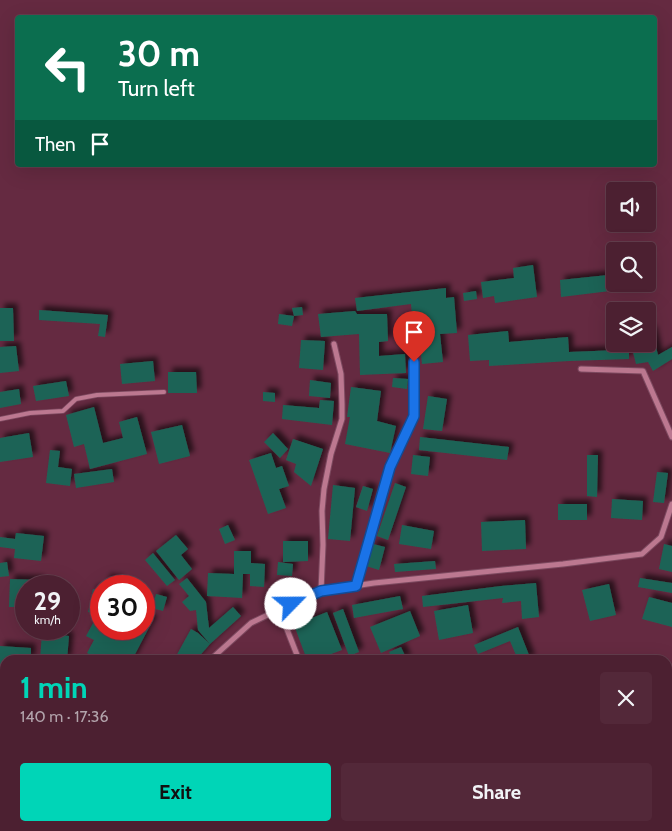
<!DOCTYPE html>
<meta charset="utf-8">
<style>
body{margin:0;font-family:Cabin,sans-serif;background:#532839;color:#f1f3f6;height:100vh;display:flex;flex-direction:column;font-size:19px;white-space:nowrap}
*{box-sizing:border-box;margin:0}
p{font-size:16px;color:#b2a3ab}
.icon{flex:none;width:28px;height:28px;fill:none;stroke:currentColor;stroke-width:2;stroke-linecap:round;stroke-linejoin:round}
.map{position:relative;flex:1;overflow:hidden}
.sheet{position:absolute;left:0px;top:655px;width:672px;height:176px;display:flex;flex-direction:column;background:#4c2031;border-radius:15px 15px 0 0;box-shadow:0 5px 20px #0002,0 0 0 1px #633e4d}
.sheet>*{flex:none}
.hud{position:absolute;left:15px;top:15px;width:642px;height:152px;border-radius:5px;box-shadow:0 5px 20px #0002,0 0 0 1px #633e4d;background:#0b6e4f;color:#fff;overflow:hidden}
.controls{position:absolute;left:606px;top:182px;display:grid;gap:10px}
.controls a{display:grid;place-items:center;width:50px;height:50px;border-radius:5px;background:#4c2031;box-shadow:0 5px 20px #0002,0 0 0 1px #633e4d;font-size:25px}
.speed{position:absolute;left:15px;top:575px;display:flex;gap:10px;font-size:25px;font-weight:700;text-align:center}
.speed>*{display:grid;place-content:center;width:65px;height:65px;border-radius:50%;background:#4c2031;box-shadow:0 5px 20px #0002,0 0 0 1px #633e4d;line-height:1}
.speed small{font-size:12px;font-weight:400}
.speed .limit{border:8px solid #d22;background:#fff;color:#111}
.pin{position:absolute;display:grid;place-items:center;width:42px;height:42px;color:#fff;margin:-51px -21px;border-radius:50% 50% 50% 0;rotate:-45deg;box-shadow:0 0 5px #0007}
.pin .icon{rotate:45deg}
.me{position:absolute;width:55px;margin:-28px;rotate:67deg;stroke-linejoin:round;filter:drop-shadow(0 0 4px #0008)}
.turn{display:flex;align-items:center;gap:18px;height:105px;padding:0 20px;font-size:22px}
.turn .icon{width:65px;height:65px;stroke-width:2.5}
.turn b{display:block;font-size:35px;line-height:42px}
.then{display:flex;align-items:center;height:48px;padding:0 20px;background:#0003;gap:10px;font-size:19px}
.round{display:grid;place-items:center;flex:none;width:52px;height:52px;border-radius:5px;background:#532839}
.head{display:flex;align-items:center;justify-content:space-between;height:85px;padding:0 20px}
h1{font-size:30px;font-weight:700;line-height:38px;color:#00d5b7}
.cta{display:flex;gap:10px;margin-top:auto;padding:10px 20px}
.cta a{flex:1;height:58px;border-radius:5px;background:#00d5b7;color:#111;font-size:20px;font-weight:700;line-height:58px;text-align:center}
.cta a+a{background:#532839;color:#f1f3f6}
.map>svg:first-child{display:block}
.building{fill:#1e6456;filter:url(#shadow)}
.lines{fill:none;stroke-linecap:round;stroke-linejoin:round}
.lane-casing{stroke:#7c495f;stroke-width:5.5}
.street-casing{stroke:#7c495f;stroke-width:7}
.lane{stroke:#bc7890;stroke-width:4}
.street{stroke:#bc7890;stroke-width:5}
.route-casing{stroke:#114b97;stroke-width:12}
.route{stroke:#1a73e8;stroke-width:9}
</style>
<div class="map">
<svg width="672" height="831" viewBox="0 0 672 831">
<defs>
<filter id="shadow"><feDropShadow dx="4.5" dy="-4.5" stdDeviation="2.5" flood-color="#0009"/></filter>
</defs>
<rect width="100%" height="100%" fill="#652a41"/>
<path class="building" d="M 533,265 L 537,297 L 495,303 L 494,296 L 483,298 L 481,282 L 514,278 L 513,268 Z
M 608,275 L 610,291 L 561,297 L 560,280 Z
M 446,288 L 446,298 L 454,297 L 457,333 L 440,334 L 443,362 L 422,364 L 419,336 L 414,337 L 411,304 L 357,311 L 355,298 Z
M 476,291 L 477,299 L 464,301 L 463,293 Z
M 302,307 L 303,315 L 294,316 L 292,308 Z
M 0,308 L 13,308 L 14,341 L 0,341 Z
M 39,310 L 108,315 L 105,337 L 98,336 L 100,324 L 39,320 Z
M 355,311 L 357,314 L 387,314 L 388,341 L 379,342 L 379,356 L 405,354 L 406,373 L 360,375 L 359,334 L 321,337 L 318,314 Z
M 279,314 L 294,316 L 292,326 L 278,324 Z
M 652,330 L 658,355 L 672,347 L 672,359 L 653,371 L 648,362 L 636,364 L 631,344 L 648,344 L 648,331 Z
M 508,331 L 509,342 L 568,337 L 569,352 L 619,350 L 619,344 L 629,344 L 629,359 L 569,361 L 489,366 L 489,360 L 470,361 L 468,335 Z
M 301,340 L 325,341 L 323,370 L 299,368 Z
M 16,346 L 19,371 L 0,373 L 0,347 Z
M 153,361 L 155,381 L 122,384 L 120,364 Z
M 168,372 L 196,372 L 197,393 L 168,393 Z
M 393,378 L 408,379 L 407,389 L 392,387 Z
M 310,380 L 331,383 L 330,398 L 309,396 Z
M 66,381 L 69,396 L 36,401 L 33,386 Z
M 351,387 L 381,391 L 377,421 L 396,426 L 390,453 L 345,444 L 350,417 L 347,417 Z
M 19,389 L 21,404 L 0,408 L 0,392 Z
M 263,392 L 275,393 L 275,402 L 263,401 Z
M 428,396 L 447,399 L 442,431 L 423,429 Z
M 320,400 L 334,401 L 332,425 L 282,419 L 283,405 L 319,408 Z
M 94,407 L 103,443 L 123,438 L 119,422 L 137,417 L 147,454 L 90,469 L 84,444 L 74,447 L 66,415 Z
M 182,425 L 190,456 L 159,464 L 151,432 Z
M 29,433 L 33,457 L 0,462 L 0,438 Z
M 273,433 L 288,449 L 280,458 L 264,442 Z
M 420,437 L 509,447 L 507,460 L 419,450 Z
M 293,439 L 323,449 L 311,486 L 294,472 L 296,464 L 286,460 Z
M 50,450 L 60,451 L 58,467 L 72,469 L 70,486 L 46,483 Z
M 271,453 L 276,468 L 282,466 L 289,486 L 279,489 L 286,508 L 268,514 L 249,460 Z
M 413,455 L 430,457 L 428,476 L 411,474 Z
M 587,455 L 598,455 L 597,497 L 587,496 Z
M 112,469 L 114,482 L 76,488 L 74,474 Z
M 657,472 L 668,473 L 664,503 L 653,502 Z
M 395,483 L 406,487 L 388,540 L 377,536 Z
M 333,485 L 355,488 L 350,541 L 328,539 Z
M 363,486 L 373,489 L 367,511 L 356,507 Z
M 612,499 L 643,501 L 642,520 L 611,518 Z
M 558,504 L 587,504 L 587,520 L 558,520 Z
M 525,520 L 526,549 L 482,551 L 481,522 Z
M 228,525 L 235,540 L 225,544 L 219,529 Z
M 402,525 L 434,531 L 431,549 L 399,544 Z
M 16,533 L 44,536 L 41,561 L 14,558 L 15,549 L 0,547 L 0,537 L 15,539 Z
M 176,535 L 188,549 L 181,555 L 192,569 L 179,580 L 156,551 Z
M 283,541 L 308,541 L 308,561 L 283,562 Z
M 373,544 L 385,547 L 379,570 L 366,566 Z
M 664,544 L 672,546 L 672,572 L 659,569 Z
M 234,551 L 251,551 L 251,563 L 265,564 L 264,587 L 250,586 L 250,574 L 243,574 L 242,598 L 207,596 L 208,573 L 234,574 Z
M 153,553 L 175,580 L 167,586 L 145,560 Z
M 435,561 L 436,569 L 395,572 L 394,564 Z
M 7,562 L 9,576 L 0,577 L 0,563 Z
M 278,562 L 293,564 L 292,576 L 277,575 Z
M 106,578 L 119,580 L 118,586 L 104,586 Z
M 187,578 L 206,602 L 209,628 L 233,607 L 241,616 L 210,644 L 198,630 L 196,610 L 190,611 L 182,602 L 189,596 L 179,584 Z
M 640,578 L 672,583 L 672,593 L 638,587 Z
M 10,579 L 40,580 L 40,586 L 26,586 L 26,607 L 9,607 Z
M 536,583 L 539,617 L 522,619 L 521,601 L 502,603 L 503,598 L 423,607 L 422,596 L 501,586 Z
M 609,584 L 616,615 L 590,621 L 582,590 Z
M 93,589 L 101,591 L 101,615 L 88,612 Z
M 156,594 L 167,597 L 163,611 L 152,608 Z
M 400,596 L 403,609 L 354,618 L 352,605 Z
M 649,597 L 672,603 L 672,627 L 642,619 Z
M 468,605 L 473,633 L 439,640 L 434,611 Z
M 343,609 L 359,652 L 349,656 L 333,613 Z
M 410,611 L 420,636 L 381,653 L 370,627 Z
M 327,612 L 342,650 L 315,660 L 307,660 L 294,625 Z
M 144,615 L 153,620 L 132,660 L 100,660 L 87,653 L 94,640 L 86,636 L 97,616 L 101,618 L 101,629 L 121,629 L 128,633 L 130,629 L 144,629 Z
M 518,627 L 531,660 L 518,660 L 510,641 L 478,654 L 474,645 Z
M 191,629 L 198,633 L 210,644 L 196,660 L 174,660 Z
M 42,633 L 69,636 L 67,660 L 40,660 Z
M 0,646 L 31,648 L 31,660 L 5,660 L 5,678 L 0,678 Z
M 401,647 L 407,660 L 393,660 L 389,652 Z
M 5,728 L 5,742 L 0,742 L 0,729 Z
M 0,813 L 5,813 L 5,822 L 0,822 Z
M 35,826 L 55,826 L 51,831 L 31,831 Z
M 207,826 L 277,826 L 266,831 L 209,831 Z
M 381,826 L 413,826 L 415,831 L 383,831 Z
M 417,826 L 447,826 L 437,831 L 419,831 Z"/>
<g class="lines">
<defs>
<path id="lane" d="M 0,419 L 30,413 L 63,411 L 76,399 L 97,395 L 164,392"/>
<path id="street" d="M 581,369 L 643,371 L 672,437
M 355,585 L 390,467 L 414,416 L 414,362
M 321,591 L 323,545 L 322,511 L 324,489 L 331,454 L 342,419 L 342,404 L 341,374 L 334,344
M 279,609 L 299,660
M 210,660 L 251,623 L 303,598 L 321,591 L 374,583 L 563,564 L 642,554 L 661,537 L 672,504
M 64,831 L 69,826
M 326,831 L 337,826"/>
</defs>
<use href="#lane" class="lane-casing"/>
<use href="#street" class="street-casing"/>
<use href="#lane" class="lane"/>
<use href="#street" class="street"/>
</g>
<g class="lines">
<defs>
<path id="route" d="M 291,604 L 321,591 L 356,586 L 390,467 L 414,416 L 414,362"/>
</defs>
<use href="#route" class="route-casing"/>
<use href="#route" class="route"/>
</g>
</svg>
<div class="controls">
<a><svg class="icon" aria-label="sound" viewBox="0 0 24 24"><path d="M4 9h4l5-4v14l-5-4H4zM17 9q2 3 0 6"/></svg></a>
<a><svg class="icon" aria-label="search" viewBox="0 0 24 24"><circle cx="10" cy="10" r="6"/><path d="M15 15l6 6"/></svg></a>
<a><svg class="icon" aria-label="layers" viewBox="0 0 24 24"><path d="M12 4l9 5-9 5-9-5zM3 14l9 5 9-5"/></svg></a>
</div>
<div class="speed"><div>29<small>km/h</small></div><div class="limit">30</div></div>
<div class="pin" style="left:414px;top:362px;background:#d93025"><svg class="icon" aria-label="arrive" viewBox="0 0 24 24"><path d="M6 21V4h12l-3 4 3 4H6"/></svg></div>
<svg class="me" style="left:291px;top:604px" viewBox="-20 -20 40 40"><circle r="19" fill="#fff"/><path d="M0-13L10 11 0 6-10 11z" fill="#1a73e8"/></svg>
<div class="hud">
<div class="turn"><svg class="icon" aria-label="left" viewBox="0 0 24 24"><path d="M17 20v-9H6M10 6l-5 5 5 5"/></svg><div><b>30 m</b>Turn left</div></div>
<div class="then">Then<svg class="icon" aria-label="arrive" viewBox="0 0 24 24"><path d="M6 21V4h12l-3 4 3 4H6"/></svg></div>
</div>
<section class="sheet">
<div class="head"><div><h1>1 min</h1><p>140 m · 17:36</p></div><a class="round"><svg class="icon" aria-label="close" viewBox="0 0 24 24"><path d="M6 6l12 12M18 6L6 18"/></svg></a></div>
<div class="cta"><a>Exit</a><a>Share</a></div>
</section>
</div>
